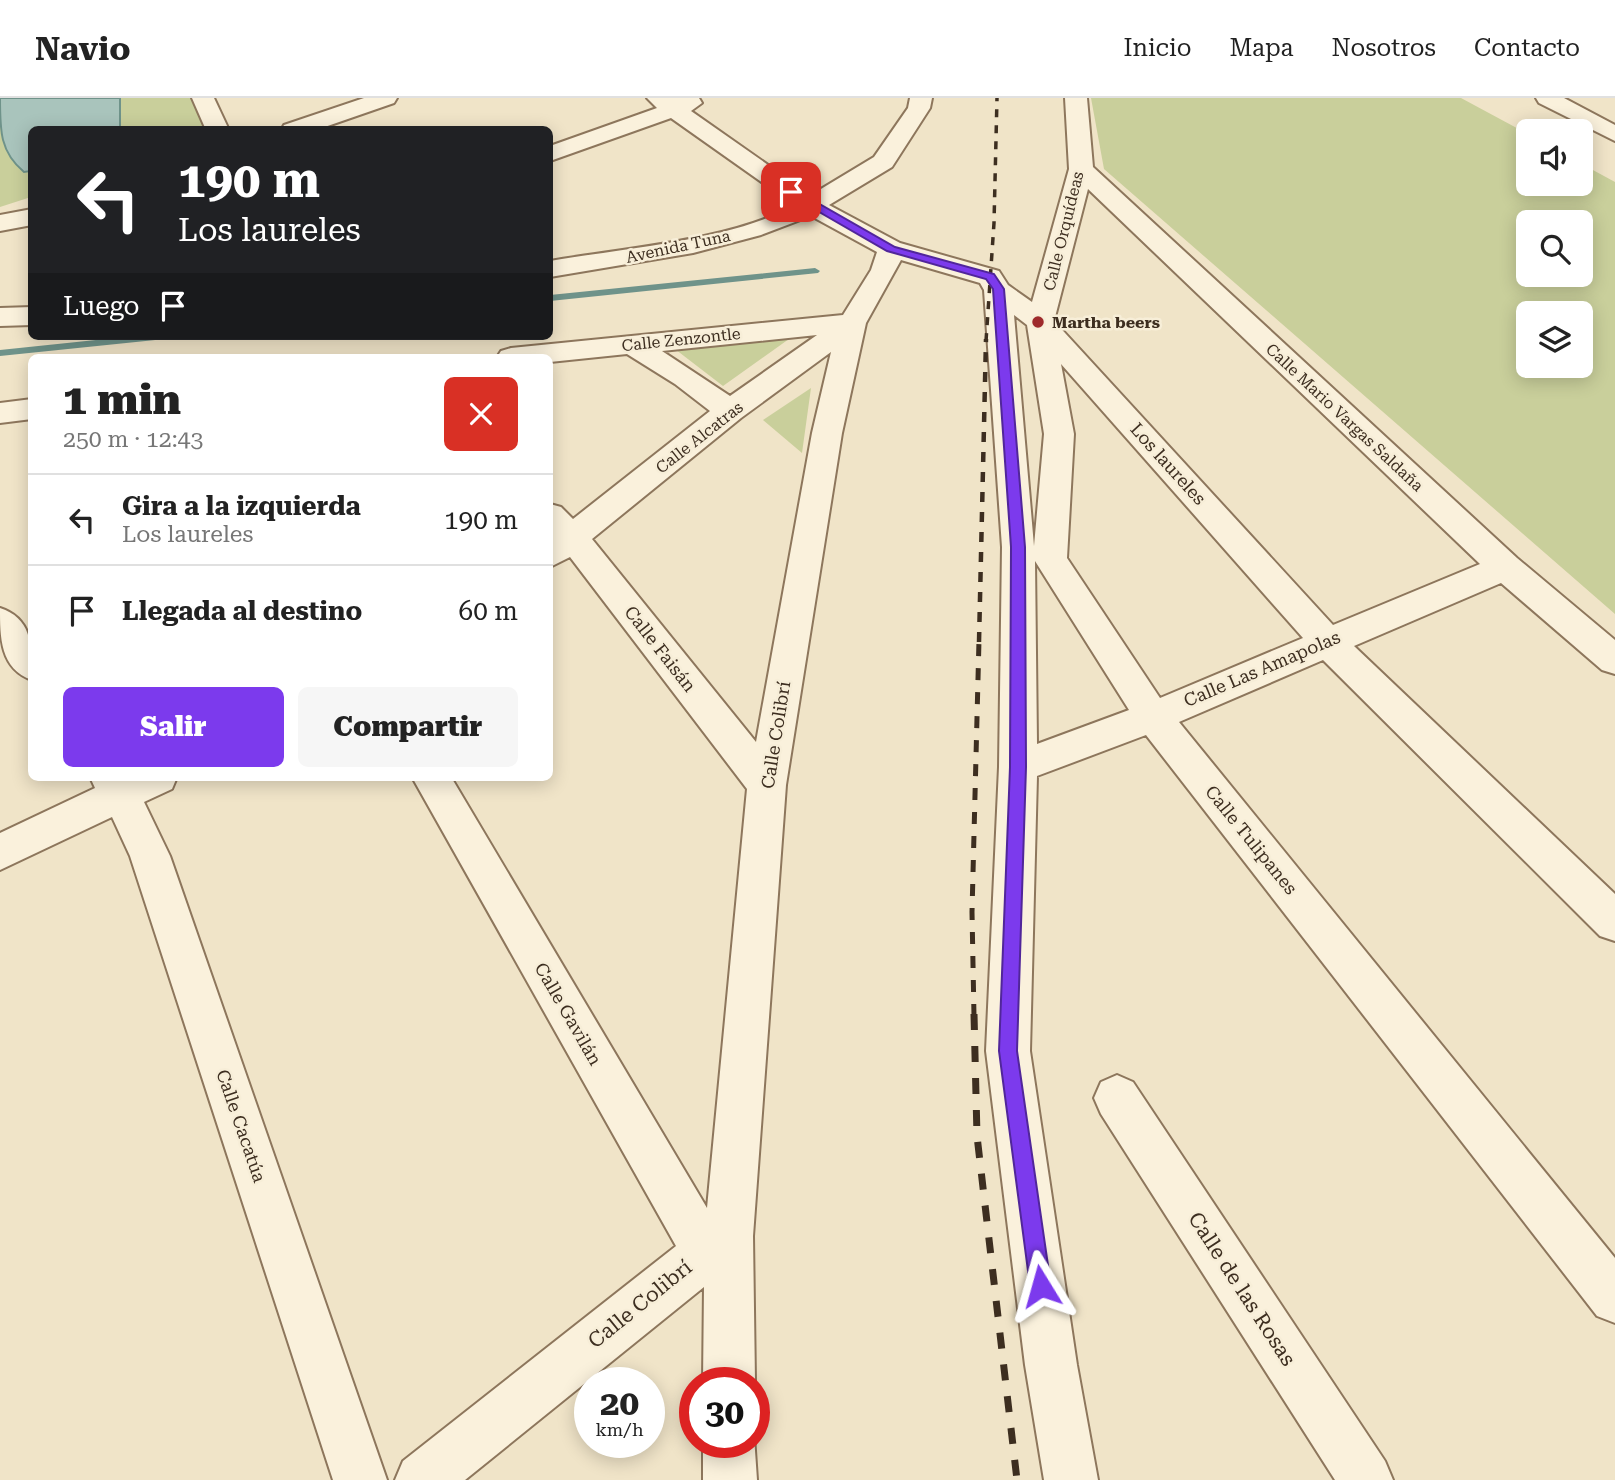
<!DOCTYPE html>
<html lang="es">
<meta charset="utf-8">
<style>
body{margin:0;font-family:"Roboto Serif",serif;background:#f6f6f6;color:#222;height:100vh;display:flex;flex-direction:column;font-size:26px;white-space:nowrap}
*{box-sizing:border-box;margin:0}
p{font-size:23px;color:#767676}
.icon{flex:none;width:38px;height:38px;fill:none;stroke:currentColor;stroke-width:2;stroke-linecap:round;stroke-linejoin:round}
.map{position:relative;flex:1;overflow:hidden}
.sheet{position:absolute;left:28px;top:256px;width:525px;height:427px;display:flex;flex-direction:column;background:#fff;border-radius:10px;box-shadow:0 4px 18px #0003}
.sheet>*{flex:none}
.banner{position:absolute;left:28px;top:28px;width:525px;height:214px;border-radius:10px;box-shadow:0 4px 18px #0003;background:#202124;color:#fff;overflow:hidden}
.fabs{position:absolute;left:1516px;top:21px;display:grid;gap:14px}
.fabs a{display:grid;place-items:center;width:77px;height:77px;border-radius:10px;background:#fff;box-shadow:0 4px 18px #0003;font-size:35px}
.speed{position:absolute;left:574px;top:1269px;display:flex;gap:14px;font-size:35px;font-weight:700;text-align:center}
.speed>*{display:grid;place-content:center;width:91px;height:91px;border-radius:50%;background:#fff;box-shadow:0 4px 18px #0003;line-height:1}
.speed small{font-size:18px;font-weight:400}
.speed .limit{border:10px solid #d22;background:#fff;color:#111}
.pin{position:absolute;display:grid;place-items:center;width:60px;height:60px;color:#fff;margin:-30px;border-radius:14px;box-shadow:0 4px 10px #0006}
.me{position:absolute;width:77px;margin:-38px;rotate:352deg;stroke-linejoin:round;filter:drop-shadow(0 0 5px #0008)}
.turn{display:flex;align-items:center;gap:24px;height:147px;padding:0 35px;font-size:32px}
.turn .icon{width:91px;height:91px;stroke-width:2.5}
.turn b{display:block;font-size:49px;line-height:60px}
.then{display:flex;align-items:center;height:66px;padding:0 35px;background:#0003;gap:14px;font-size:26px}
.round{display:grid;place-items:center;flex:none;width:74px;height:74px;border-radius:10px;background:#f6f6f6}
.summary{display:flex;align-items:center;justify-content:space-between;height:119px;padding:0 35px}
h1{font-size:42px;font-weight:800;line-height:52px}
.button{display:flex;gap:14px;margin-top:auto;padding:14px 35px}
.button a{flex:1;height:80px;border-radius:10px;background:#7c3aed;color:#fff;font-size:28px;font-weight:800;line-height:80px;text-align:center}
.button a+a{background:#f6f6f6;color:#222}
ul{padding:0;list-style:none}
li{display:flex;align-items:center;gap:21px;height:91px;padding:0 35px;border-top:2px solid #e0e0e0}
li div{flex:1}
li b{display:block;font-size:26px}
li em{font-style:normal}
header{display:flex;align-items:center;gap:42px;box-sizing:border-box;height:98px;padding:0 35px;background:#fff;border-bottom:2px solid #e0e0e0}
header strong{font-size:33px}
nav{display:flex;gap:38px;margin-inline-start:auto;font-size:24px}
.map>svg:first-child{display:block}
.green{fill:#c9cf9b;fill-rule:evenodd}
.water{fill:#a9c4bc;stroke:#6f938a;stroke-width:2}
.lines{fill:none;stroke-linecap:round;stroke-linejoin:round}
.stream{fill:#6f938a;fill-rule:evenodd}
.minor-casing{stroke:#8d765c;stroke-width:4}
.minor{fill:#faf1dc;fill-rule:evenodd}
.rail-far3{stroke:#3d2e20;stroke-width:3.5;stroke-dasharray:8 8;stroke-linecap:butt}
.rail-far2{stroke:#3d2e20;stroke-width:4.5;stroke-dasharray:10 10;stroke-linecap:butt}
.rail-far1{stroke:#3d2e20;stroke-width:5;stroke-dasharray:12 12;stroke-linecap:butt}
.rail{stroke:#3d2e20;stroke-width:7;stroke-dasharray:16 16;stroke-linecap:butt}
.route{fill:#7c3aed;stroke:#51269a;stroke-width:2}
.poi-dot{fill:#9e2a2b;stroke:#f7eed8;stroke-width:2.5}
.labels{text-anchor:middle;stroke-width:5;stroke-linejoin:round;paint-order:stroke}
.far-street-label{font-size:16px;fill:#3d2e20;stroke:#f7eed8}
.far-poi-label{font-size:16px;font-weight:bold;fill:#3d2e20;stroke:#f7eed8;text-anchor:start}
.street-label{font-size:18px;fill:#3d2e20;stroke:#f7eed8}
.near-street-label{font-size:21px;fill:#3d2e20;stroke:#f7eed8}
</style>
<header>
<strong>Navio</strong>
<nav><a>Inicio</a><a>Mapa</a><a>Nosotros</a><a>Contacto</a></nav>
</header>
<div class="map">
<svg width="1615" height="1382" viewBox="0 0 1615 1382">
<rect width="100%" height="100%" fill="#f0e4c8"/>
<path class="green" d="M 0,0 L 196,0 L 211,31 L 32,32 L 31,99 L 0,109 Z
M 1091,0 L 1461,0 L 1528,36 L 1528,86 L 1580,86 L 1580,65 L 1615,84 L 1615,516 L 1104,71 ZM 1580,124 L 1580,177 L 1528,177 L 1528,124 ZM 1580,215 L 1580,268 L 1528,268 L 1528,215 Z
M 803,231 L 723,288 L 671,248 Z
M 811,290 L 802,355 L 763,322 Z"/>
<path class="water" d="M 0,0 L 120,0 L 120,31 L 32,32 L 31,73 L 24,74 C 0,54 0,33 0,0 Z"/>
<g class="lines">
<path class="stream" d="M 815,170 L 820,173 L 818,175 L 550,203 L 550,197 Z
M 134,238 L 170,238 L 165,241 L 0,258 L 0,252 Z"/>
<defs>
<path id="minor" d="M 192,0 L 214,0 L 229,32 L 206,32 Z
M 364,0 L 397,0 L 394,5 L 316,32 L 281,32 L 284,27 Z
M 647,0 L 699,0 L 702,5 L 691,13 L 811,97 L 874,59 L 908,10 L 910,0 L 932,0 L 930,10 L 892,69 L 829,107 L 900,145 L 999,173 L 1008,187 L 1032,204 L 1069,71 L 1065,0 L 1087,0 L 1093,69 L 1517,460 L 1615,542 L 1615,576 L 1602,572 L 1501,485 L 1354,548 L 1615,796 L 1615,843 L 1600,838 L 1323,562 L 1179,624 L 1615,1160 L 1615,1225 L 1597,1218 L 1146,637 L 1037,678 L 1030,953 L 1077,1267 L 1098,1382 L 1044,1382 L 1025,1267 L 986,953 L 999,669 L 1002,449 L 984,192 L 980,185 L 901,162 L 866,225 L 842,335 L 786,687 L 753,1138 L 755,1284 L 754,1286 L 703,1284 L 704,1189 L 465,1382 L 395,1382 L 403,1363 L 676,1148 L 412,679 L 451,679 L 707,1110 L 747,691 L 570,459 L 550,469 L 550,406 L 561,409 L 573,421 L 710,313 L 675,286 L 627,256 L 550,264 L 550,259 L 497,259 L 501,253 L 511,250 L 843,217 L 871,172 L 877,154 L 811,118 L 761,137 L 693,155 L 550,179 L 550,163 C 617,151 736,142 794,107 L 671,20 L 550,63 L 550,48 L 657,10 ZM 1088,91 L 1480,466 L 1333,527 L 1054,223 ZM 1014,217 L 1027,227 L 1044,336 L 1034,448 ZM 817,237 L 730,298 L 662,253 ZM 831,254 L 812,335 L 756,644 L 592,441 L 741,320 ZM 1061,266 L 1303,540 L 1160,600 L 1067,460 L 1074,336 ZM 1035,463 L 1129,612 L 1037,646 Z
M 1536,0 L 1564,0 L 1615,27 L 1615,43 L 1539,5 Z
M 32,111 L 32,127 L 0,133 L 0,117 Z
M 32,209 L 32,227 L 0,228 L 0,210 Z
M 32,301 L 32,321 L 0,325 L 0,305 Z
M 0,510 C 34,521 32,552 32,582 C 0,571 0,539 0,510 Z
M 90,679 L 177,679 L 172,691 L 144,704 L 170,758 L 387,1382 L 333,1382 L 130,758 L 112,719 L 0,772 L 0,735 L 95,690 Z
M 1117,977 L 1133,984 L 1385,1363 L 1393,1382 L 1335,1382 L 1101,1016 L 1094,1000 L 1101,984 Z
M 754,1338 L 757,1382 L 703,1382 L 703,1344 L 754,1344 Z"/>
</defs>
<use href="#minor" class="minor-casing"/>
<use href="#minor" class="minor"/>
<path class="rail-far3" d="M 986,243 L 994,125 L 997,0"/>
<path class="rail-far2" d="M 979,544 L 986,241"/>
<path class="rail-far1" d="M 974,918 L 972,814 L 979,542"/>
<path class="rail" d="M 974,916 L 977,1038 L 1017,1382"/>
</g>
<path class="route" d="M 788,92 L 795,92 L 895,149 L 994,176 L 1004,191 L 1025,449 L 1026,669 L 1017,953 L 1051,1188 L 1048,1195 L 1041,1198 L 1033,1195 L 1030,1188 L 999,953 L 1010,669 L 1011,449 L 993,191 L 986,181 L 887,153 L 788,96 Z"/>
<circle class="poi-dot" cx="1038" cy="224" r="7"/>
<g class="labels">
<g class="far-street-label">
<text transform="translate(1063 133) rotate(-76)" y="6">Calle Orquídeas</text>
<text transform="translate(678 148) rotate(-12)" y="6">Avenida Tuna</text>
<text transform="translate(681 241) rotate(-6)" y="6">Calle Zenzontle</text>
<text transform="translate(1345 319) rotate(43)" y="6">Calle Mario Vargas Saldaña</text>
<text transform="translate(699 339) rotate(-38)" y="6">Calle Alcatras</text>
</g>
<g class="far-poi-label">
<text x="1052" y="230">Martha beers</text>
</g>
<g class="street-label">
<text transform="translate(1168 366) rotate(48)" y="6">Los laureles</text>
<text transform="translate(660 551) rotate(52)" y="6">Calle Faisán</text>
<text transform="translate(1262 571) rotate(-23)" y="6">Calle Las Amapolas</text>
<text transform="translate(776 637) rotate(-81)" y="6">Calle Colibrí</text>
<text transform="translate(1251 742) rotate(51)" y="6">Calle Tulipanes</text>
<text transform="translate(568 916) rotate(60)" y="6">Calle Gavilán</text>
<text transform="translate(241 1028) rotate(71)" y="6">Calle Cacatúa</text>
</g>
<g class="near-street-label">
<text transform="translate(1242 1191) rotate(57)" y="7">Calle de las Rosas</text>
<text transform="translate(640 1206) rotate(-39)" y="7">Calle Colibrí</text>
</g>
</g>
</svg>
<div class="fabs">
<a><svg class="icon" aria-label="sound" viewBox="0 0 24 24"><path d="M4 9h4l5-4v14l-5-4H4zM17 9q2 3 0 6"/></svg></a>
<a><svg class="icon" aria-label="search" viewBox="0 0 24 24"><circle cx="10" cy="10" r="6"/><path d="M15 15l6 6"/></svg></a>
<a><svg class="icon" aria-label="layers" viewBox="0 0 24 24"><path d="M12 4l9 5-9 5-9-5zM3 14l9 5 9-5"/></svg></a>
</div>
<div class="speed"><div>20<small>km/h</small></div><div class="limit">30</div></div>
<div class="pin" style="left:791px;top:94px;background:#d93025"><svg class="icon" aria-label="arrive" viewBox="0 0 24 24"><path d="M6 21V4h12l-3 4 3 4H6"/></svg></div>
<svg class="me" style="left:1041px;top:1188px" viewBox="-20 -20 40 40"><path d="M0-17L14 15 0 8-14 15z" fill="#7c3aed" stroke="#fff" stroke-width="4"/></svg>
<div class="banner">
<div class="turn"><svg class="icon" aria-label="left" viewBox="0 0 24 24"><path d="M17 20v-9H6M10 6l-5 5 5 5"/></svg><div><b>190 m</b>Los laureles</div></div>
<div class="then">Luego<svg class="icon" aria-label="arrive" viewBox="0 0 24 24"><path d="M6 21V4h12l-3 4 3 4H6"/></svg></div>
</div>
<section class="sheet">
<div class="summary"><div><h1>1 min</h1><p>250 m · 12:43</p></div><a class="round" style="background:#d93025;color:#fff"><svg class="icon" aria-label="close" viewBox="0 0 24 24"><path d="M6 6l12 12M18 6L6 18"/></svg></a></div>
<ul>
<li><svg class="icon" aria-label="left" viewBox="0 0 24 24"><path d="M17 20v-9H6M10 6l-5 5 5 5"/></svg><div><b>Gira a la izquierda</b><p>Los laureles</p></div><em>190 m</em></li>
<li><svg class="icon" aria-label="arrive" viewBox="0 0 24 24"><path d="M6 21V4h12l-3 4 3 4H6"/></svg><div><b>Llegada al destino</b></div><em>60 m</em></li>
</ul>
<div class="button"><a>Salir</a><a>Compartir</a></div>
</section>
</div>
